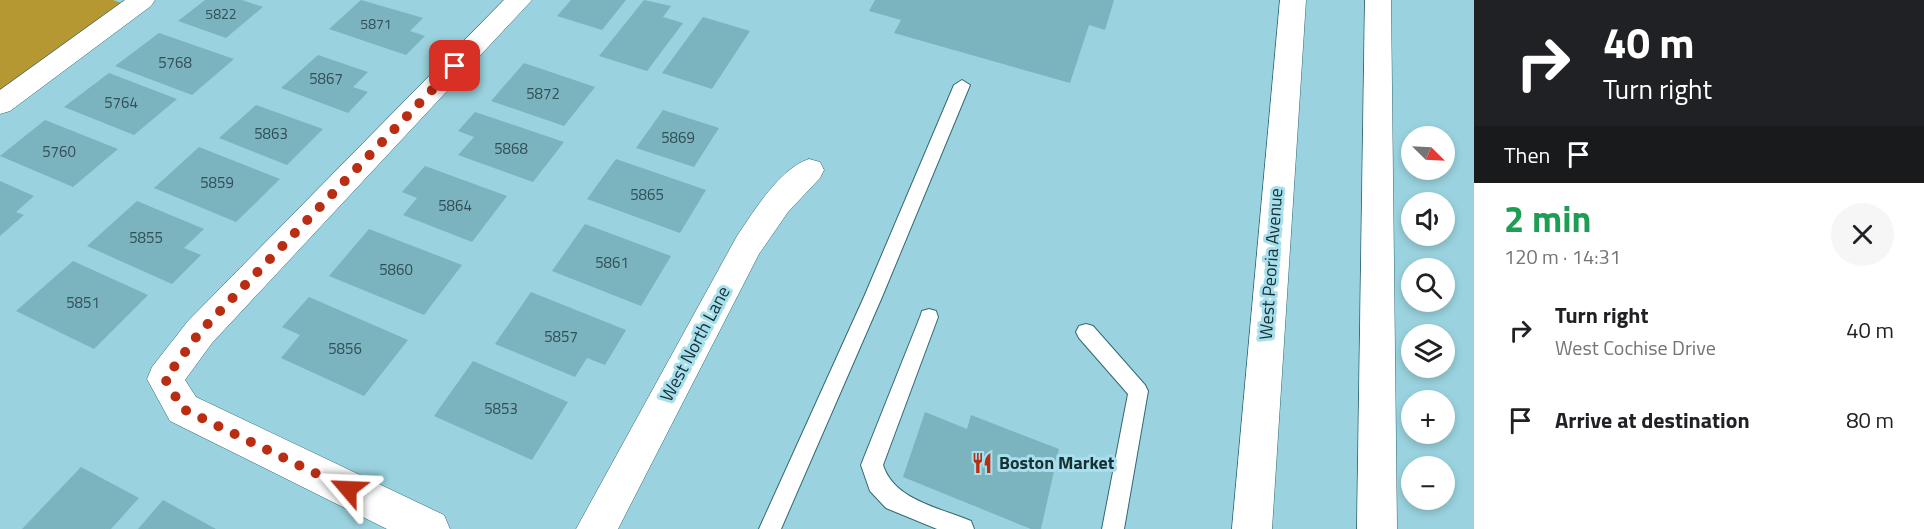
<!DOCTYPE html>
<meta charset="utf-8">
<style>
body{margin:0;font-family:"Titillium Web",sans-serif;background:#f6f6f6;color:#202124;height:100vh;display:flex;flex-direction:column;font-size:22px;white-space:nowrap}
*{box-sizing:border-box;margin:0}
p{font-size:20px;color:#757577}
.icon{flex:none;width:33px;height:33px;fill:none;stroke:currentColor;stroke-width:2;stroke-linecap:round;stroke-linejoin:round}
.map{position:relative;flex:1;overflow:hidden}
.details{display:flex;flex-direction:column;background:#fff;width:450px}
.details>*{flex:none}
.banner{background:#202124;color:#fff;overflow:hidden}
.needle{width:39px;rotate:114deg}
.tools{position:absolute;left:1401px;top:126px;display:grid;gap:12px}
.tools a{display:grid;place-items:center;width:54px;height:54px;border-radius:50%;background:#fff;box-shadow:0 3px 9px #0003;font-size:30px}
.pin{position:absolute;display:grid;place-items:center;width:51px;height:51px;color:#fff;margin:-26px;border-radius:12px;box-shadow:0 3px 9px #0006}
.me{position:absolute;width:66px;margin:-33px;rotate:296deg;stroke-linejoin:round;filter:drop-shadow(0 0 4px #0008)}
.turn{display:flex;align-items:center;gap:21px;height:126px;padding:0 30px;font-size:27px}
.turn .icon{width:78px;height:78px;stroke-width:2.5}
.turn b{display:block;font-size:42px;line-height:51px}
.then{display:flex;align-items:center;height:57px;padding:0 30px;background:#0003;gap:12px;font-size:22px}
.round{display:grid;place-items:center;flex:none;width:63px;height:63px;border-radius:32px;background:#f6f6f6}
.summary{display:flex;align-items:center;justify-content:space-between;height:102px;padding:0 30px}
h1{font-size:36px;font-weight:700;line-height:45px;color:#1e9e55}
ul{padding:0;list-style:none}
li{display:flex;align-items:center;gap:18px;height:90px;padding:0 30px}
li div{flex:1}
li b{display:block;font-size:22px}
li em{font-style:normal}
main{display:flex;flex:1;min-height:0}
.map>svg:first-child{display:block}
.green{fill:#b59832}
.building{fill:#7bb3bf}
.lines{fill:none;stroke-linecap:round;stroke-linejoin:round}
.lane-casing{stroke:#316873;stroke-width:2}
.street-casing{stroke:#316873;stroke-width:1}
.secondary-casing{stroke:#316873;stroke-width:1}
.lane{fill:#fff;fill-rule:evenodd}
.street{fill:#fff;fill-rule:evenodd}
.secondary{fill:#fff;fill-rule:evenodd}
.route{stroke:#b92d12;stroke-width:10;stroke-dasharray:0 18}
.labels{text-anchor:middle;stroke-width:6;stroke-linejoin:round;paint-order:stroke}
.far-number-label{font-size:14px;fill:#315056}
.number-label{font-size:15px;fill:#315056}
.street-label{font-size:18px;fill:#182f33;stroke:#a7e0ec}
.poi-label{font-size:18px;font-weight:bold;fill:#182f33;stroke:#a7e0ec;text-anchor:start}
</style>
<main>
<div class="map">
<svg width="1474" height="529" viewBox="0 0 1474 529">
<rect width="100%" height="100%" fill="#9ad3df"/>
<path class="green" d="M 0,0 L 113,0 L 133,7 L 0,104 Z"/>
<path class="building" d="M 205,0 L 242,0 L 263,7 L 226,38 L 178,21 Z
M 361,0 L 423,18 L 410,31 L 425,36 L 406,55 L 329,29 Z
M 571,0 L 626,0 L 602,30 L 557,16 Z
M 644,0 L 671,6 L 663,17 L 683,23 L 647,71 L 599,56 Z
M 875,0 L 1114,0 L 1105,30 L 1089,25 L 1070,83 L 894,33 L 901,20 L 869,11 Z
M 703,17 L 750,31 L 712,89 L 662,73 Z
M 159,33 L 234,59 L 192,95 L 115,66 Z
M 318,55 L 368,72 L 353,87 L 368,92 L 348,113 L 281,88 Z
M 524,63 L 595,87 L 564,126 L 491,101 Z
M 109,73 L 177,99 L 134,135 L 64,107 Z
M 256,105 L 323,129 L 287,165 L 219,138 Z
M 663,110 L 719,128 L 694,167 L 636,148 Z
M 475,112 L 564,142 L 533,182 L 458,155 L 474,137 L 458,131 Z
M 45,120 L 118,149 L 73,187 L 0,156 Z
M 199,147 L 280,179 L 236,222 L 154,188 Z
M 616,159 L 706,190 L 680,233 L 587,199 Z
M 425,166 L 507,196 L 472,242 L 403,215 L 417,198 L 402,192 Z
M 0,181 L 34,196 L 16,212 L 24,215 L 0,236 Z
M 137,201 L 204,229 L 184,248 L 201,255 L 172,284 L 87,246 Z
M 585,224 L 671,256 L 641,306 L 552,271 Z
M 369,229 L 462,265 L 424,315 L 329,276 Z
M 73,261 L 148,295 L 94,349 L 16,311 Z
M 531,292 L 626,330 L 605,365 L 587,358 L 575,377 L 495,344 Z
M 309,297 L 408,340 L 364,396 L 281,358 L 300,335 L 282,327 Z
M 473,361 L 568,402 L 532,460 L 434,416 Z
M 925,412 L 967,429 L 971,415 L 1059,449 L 1041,529 L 1031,529 L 903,477 Z
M 81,467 L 139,498 L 111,529 L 22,529 Z
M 163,500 L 216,529 L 138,529 Z"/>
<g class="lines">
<defs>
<path id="lane" d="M 962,80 L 970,85 L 882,297 L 781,529 L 759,529 L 864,297 L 954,85 Z
M 929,309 L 936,311 L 938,317 L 883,465 C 894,500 940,508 971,521 L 974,529 L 937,529 L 886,508 L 870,491 L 861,465 L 920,317 L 922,311 Z
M 1086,324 L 1093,326 L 1145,385 L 1148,391 L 1124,529 L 1102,529 L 1128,394 L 1079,338 L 1076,332 L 1079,326 Z"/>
<path id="street" d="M 125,0 L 155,0 L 151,6 L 10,111 L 0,114 L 0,90 Z
M 504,0 L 532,0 L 212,343 L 185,380 L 196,397 L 444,515 L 450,529 L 387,529 L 170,421 L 147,379 L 152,367 L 188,321 Z
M 809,159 L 820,162 L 824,170 L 820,178 L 788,212 L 759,254 L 618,529 L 576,529 L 737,236 C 754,211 780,168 809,159 Z"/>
<path id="secondary" d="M 1280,0 L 1306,0 L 1272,529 L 1232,529 Z
M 1365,0 L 1391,0 L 1397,529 L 1357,529 Z"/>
</defs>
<use href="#lane" class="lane-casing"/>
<use href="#street" class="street-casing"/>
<use href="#secondary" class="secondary-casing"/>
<use href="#lane" class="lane"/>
<use href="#street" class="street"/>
<use href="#secondary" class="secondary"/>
</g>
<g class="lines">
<path class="route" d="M 348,489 L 183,409 L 165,379 L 200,332 L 455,66"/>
</g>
<defs>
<symbol id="restaurant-bare" viewBox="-9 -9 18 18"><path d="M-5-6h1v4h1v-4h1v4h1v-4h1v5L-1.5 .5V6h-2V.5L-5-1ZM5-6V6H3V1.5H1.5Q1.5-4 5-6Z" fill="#b92d12" stroke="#a7e0ec" stroke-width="2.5" paint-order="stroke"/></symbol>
</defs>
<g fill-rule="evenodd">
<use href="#restaurant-bare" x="967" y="448" width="30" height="30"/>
</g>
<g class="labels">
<g class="far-number-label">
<text x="221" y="19">5822</text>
<text x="376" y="29">5871</text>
</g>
<g class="number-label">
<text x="175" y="68">5768</text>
<text x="326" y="84">5867</text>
<text x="543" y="99">5872</text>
<text x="121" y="108">5764</text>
<text x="271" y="139">5863</text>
<text x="678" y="143">5869</text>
<text x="511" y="154">5868</text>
<text x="59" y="157">5760</text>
<text x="217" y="188">5859</text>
<text x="647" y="200">5865</text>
<text x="455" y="211">5864</text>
<text x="146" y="243">5855</text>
<text x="612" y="268">5861</text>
<text x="396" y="275">5860</text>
<text x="83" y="308">5851</text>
<text x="561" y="342">5857</text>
<text x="345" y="354">5856</text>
<text x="501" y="414">5853</text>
</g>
<g class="street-label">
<text transform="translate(1271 264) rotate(-86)" y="6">West Peoria Avenue</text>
<text transform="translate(695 344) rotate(-62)" y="6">West North Lane</text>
</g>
<g class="poi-label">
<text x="999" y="469">Boston Market</text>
</g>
</g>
</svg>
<div class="tools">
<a><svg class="needle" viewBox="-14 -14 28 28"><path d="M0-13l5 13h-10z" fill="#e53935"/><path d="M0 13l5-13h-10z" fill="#757577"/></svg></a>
<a><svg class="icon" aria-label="sound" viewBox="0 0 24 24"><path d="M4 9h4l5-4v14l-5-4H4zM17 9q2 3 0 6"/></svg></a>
<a><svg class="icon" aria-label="search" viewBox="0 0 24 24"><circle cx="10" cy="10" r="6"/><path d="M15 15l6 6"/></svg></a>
<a><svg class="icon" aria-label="layers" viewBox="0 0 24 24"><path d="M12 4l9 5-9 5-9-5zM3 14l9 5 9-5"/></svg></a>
<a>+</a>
<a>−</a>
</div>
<div class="pin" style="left:455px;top:66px;background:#d93025"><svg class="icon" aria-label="arrive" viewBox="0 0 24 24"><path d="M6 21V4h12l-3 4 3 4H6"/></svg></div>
<svg class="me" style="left:348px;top:489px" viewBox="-20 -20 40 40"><path d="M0-17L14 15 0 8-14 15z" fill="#b92d12" stroke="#fff" stroke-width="4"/></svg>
</div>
<section class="details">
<div class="banner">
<div class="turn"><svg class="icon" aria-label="right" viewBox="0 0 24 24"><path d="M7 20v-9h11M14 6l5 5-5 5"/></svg><div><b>40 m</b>Turn right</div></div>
<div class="then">Then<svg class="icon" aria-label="arrive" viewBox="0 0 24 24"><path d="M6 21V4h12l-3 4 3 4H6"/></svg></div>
</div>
<div class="summary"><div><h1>2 min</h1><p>120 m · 14:31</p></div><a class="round"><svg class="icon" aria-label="close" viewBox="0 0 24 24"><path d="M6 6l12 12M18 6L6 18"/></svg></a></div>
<ul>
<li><svg class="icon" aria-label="right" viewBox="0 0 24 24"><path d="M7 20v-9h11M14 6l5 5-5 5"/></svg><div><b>Turn right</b><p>West Cochise Drive</p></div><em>40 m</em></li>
<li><svg class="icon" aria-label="arrive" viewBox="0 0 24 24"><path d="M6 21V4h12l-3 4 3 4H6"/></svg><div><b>Arrive at destination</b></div><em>80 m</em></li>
</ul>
</section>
</main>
